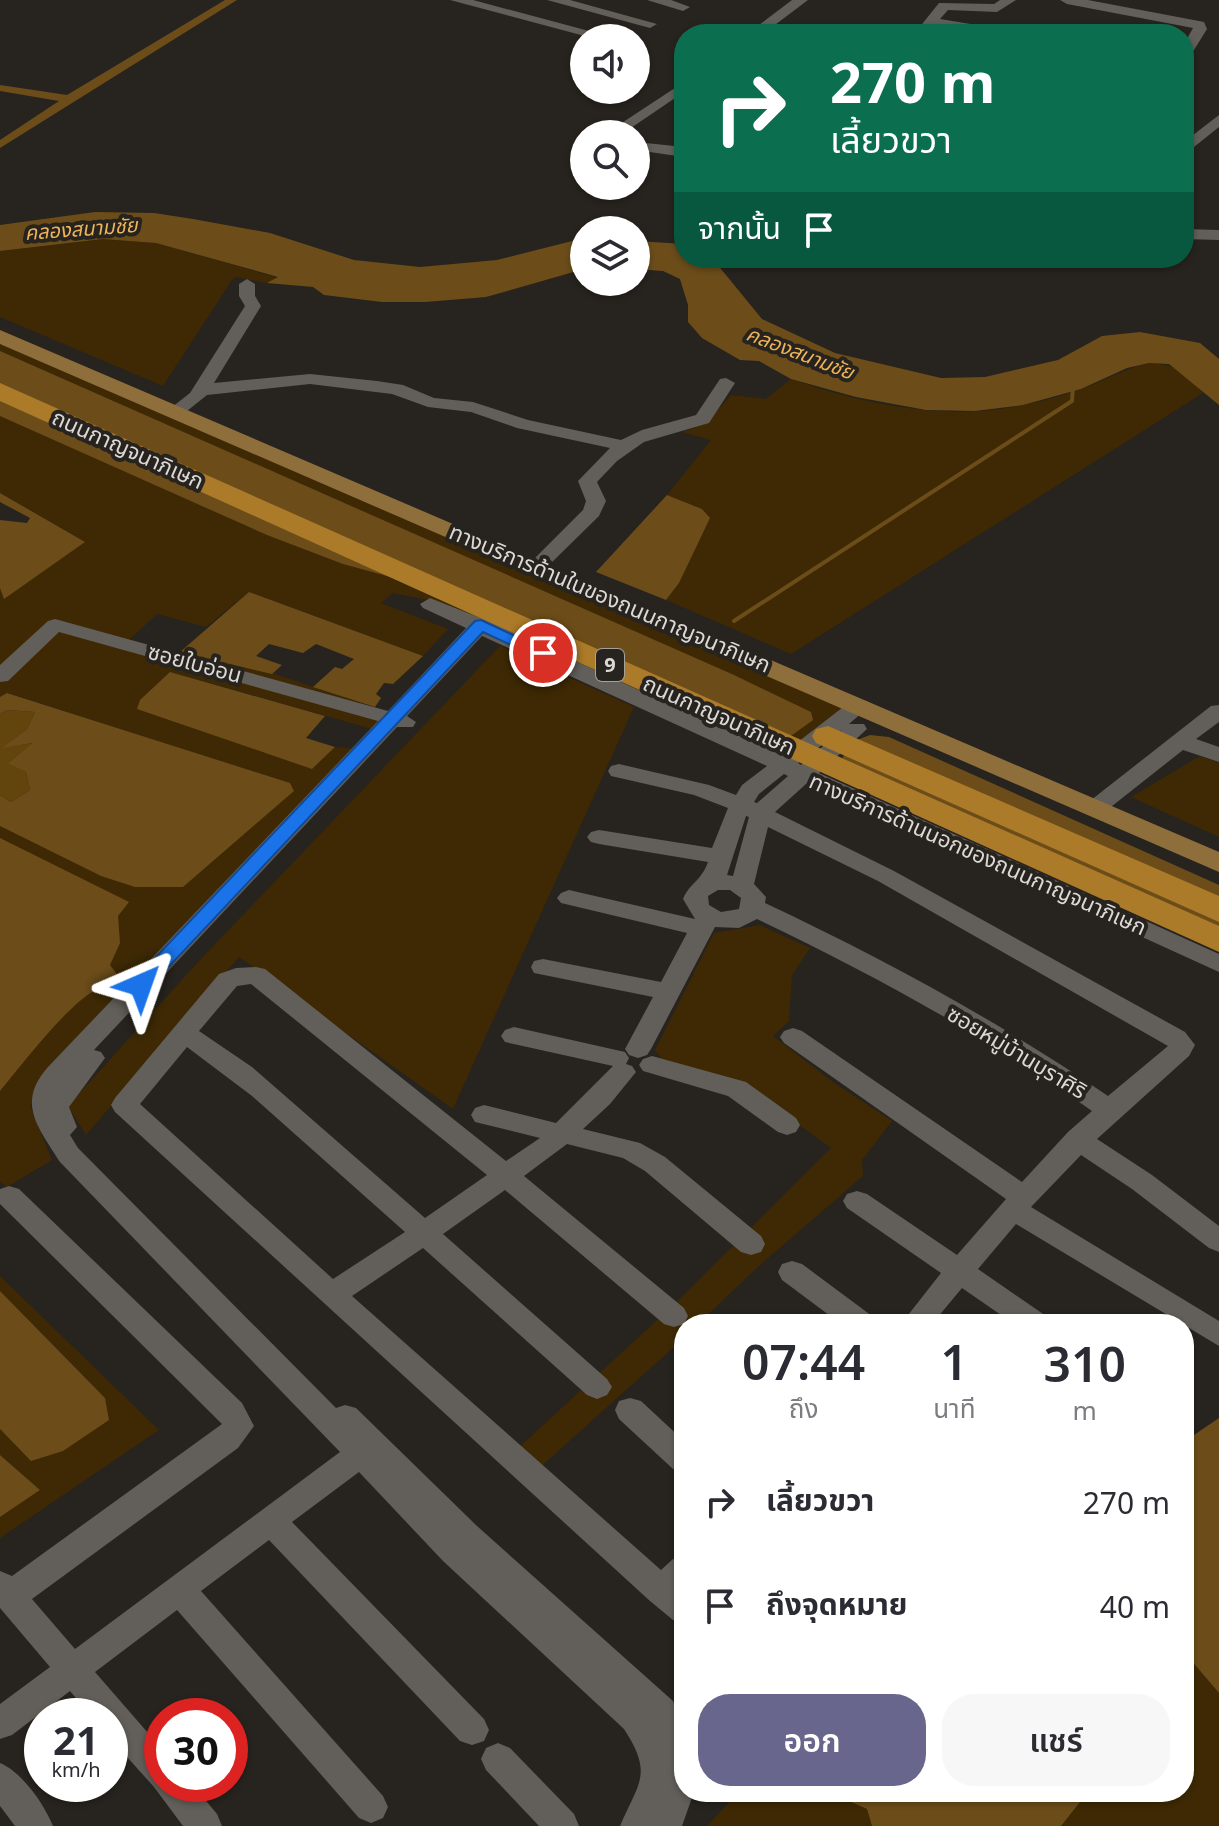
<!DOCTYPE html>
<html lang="th">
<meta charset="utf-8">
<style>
body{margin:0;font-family:"Noto Sans","Noto Sans Thai",sans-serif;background:#f7f7f7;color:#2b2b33;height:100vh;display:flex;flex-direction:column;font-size:30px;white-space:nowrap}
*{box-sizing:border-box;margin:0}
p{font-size:26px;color:#7c7c81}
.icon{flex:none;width:44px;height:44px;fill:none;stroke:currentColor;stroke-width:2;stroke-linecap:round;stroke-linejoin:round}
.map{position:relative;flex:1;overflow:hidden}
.sheet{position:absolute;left:674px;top:1314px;width:520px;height:488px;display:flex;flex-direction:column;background:#fff;border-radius:32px;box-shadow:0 2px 6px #0004}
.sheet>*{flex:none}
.guide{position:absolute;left:674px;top:24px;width:520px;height:244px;border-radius:32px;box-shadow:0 2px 6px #0004;background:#0b6e4f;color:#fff;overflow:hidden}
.fabs{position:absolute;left:570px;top:24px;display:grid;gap:16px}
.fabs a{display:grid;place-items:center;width:80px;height:80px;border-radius:50%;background:#fff;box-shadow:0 2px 6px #0004;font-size:40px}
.speed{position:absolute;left:24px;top:1698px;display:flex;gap:16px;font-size:40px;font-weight:700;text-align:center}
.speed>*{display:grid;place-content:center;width:104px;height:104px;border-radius:50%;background:#fff;box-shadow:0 2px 6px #0004;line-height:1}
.speed small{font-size:20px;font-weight:400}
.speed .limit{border:12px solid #d22;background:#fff;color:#111}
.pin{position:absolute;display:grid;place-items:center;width:68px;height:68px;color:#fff;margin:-34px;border:4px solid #fff;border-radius:50%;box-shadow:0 2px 8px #0007}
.me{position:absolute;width:88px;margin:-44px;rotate:43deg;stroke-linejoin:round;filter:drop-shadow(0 0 6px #0008)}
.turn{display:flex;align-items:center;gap:28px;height:168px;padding:0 24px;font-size:36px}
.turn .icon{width:104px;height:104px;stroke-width:2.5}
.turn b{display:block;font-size:56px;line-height:68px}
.then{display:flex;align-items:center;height:76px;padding:0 24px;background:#0003;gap:16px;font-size:30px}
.eta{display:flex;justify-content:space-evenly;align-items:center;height:136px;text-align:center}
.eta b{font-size:48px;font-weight:600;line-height:56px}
.button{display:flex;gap:16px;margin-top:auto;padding:16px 24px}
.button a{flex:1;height:92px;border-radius:32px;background:#68668c;color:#fff;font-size:32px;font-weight:600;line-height:92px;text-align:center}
.button a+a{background:#f7f7f7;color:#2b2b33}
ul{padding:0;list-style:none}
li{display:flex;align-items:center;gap:24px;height:104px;padding:0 24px}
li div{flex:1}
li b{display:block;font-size:30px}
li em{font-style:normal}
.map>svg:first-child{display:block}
.green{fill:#3e2904}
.forest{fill:#62440d}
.water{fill:#6c4d1a}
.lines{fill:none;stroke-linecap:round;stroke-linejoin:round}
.stream{stroke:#6c4d1a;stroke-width:4}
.canal{fill:#6c4d1a;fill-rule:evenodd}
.minor{fill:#625e59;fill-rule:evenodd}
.major{fill:#8e6f3c;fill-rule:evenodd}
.highway{fill:#ac7b29;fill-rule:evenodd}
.route{fill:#1a73e8;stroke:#114b97;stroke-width:2}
.labels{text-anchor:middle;stroke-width:8;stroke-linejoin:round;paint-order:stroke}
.far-water-label{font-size:20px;font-style:italic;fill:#eeb458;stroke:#27231e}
.shield{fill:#27231e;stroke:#a5a29e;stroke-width:2}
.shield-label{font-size:20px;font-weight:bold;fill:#dbd8d5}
.street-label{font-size:22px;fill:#dbd8d5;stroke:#27231e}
</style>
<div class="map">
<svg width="1219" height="1826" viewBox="0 0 1219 1826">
<rect width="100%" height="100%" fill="#27231e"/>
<path class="green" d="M 103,239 L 156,243 L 279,278 L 267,283 L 236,277 L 232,280 L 163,386 L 0,317 L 0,251 Z
M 0,341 L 842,706 L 840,715 L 782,757 L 604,674 L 433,601 L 393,593 L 381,603 L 448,629 L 423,656 L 249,592 L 206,627 L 157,614 L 129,640 L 263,670 L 392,713 L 372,729 L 171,672 L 312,769 L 335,747 L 357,749 L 179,937 L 30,1106 L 52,1160 L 7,1187 L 0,1182 L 0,826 L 101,876 L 294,790 L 289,783 L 8,693 L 0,697 L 0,588 L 4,598 L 84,542 L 0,493 Z
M 1149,363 C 1177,364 1185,373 1203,393 L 791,654 L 666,600 L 679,583 L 702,509 L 667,495 L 711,440 L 681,432 C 705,427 716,412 731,395 L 766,399 L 791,379 C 862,404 952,423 1027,404 C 1045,400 1063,396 1081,389 C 1104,381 1124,369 1149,363 Z
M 500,646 L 634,707 L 453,1109 L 239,957 L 86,1135 L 68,1106 L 198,962 Z
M 1200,756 L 1219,763 L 1219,837 L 1131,797 Z
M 760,925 L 810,948 L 792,975 L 789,1021 L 773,1036 L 833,1082 L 892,1121 L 862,1160 L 863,1176 L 761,1264 L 698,1324 L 684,1324 L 684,1338 L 537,1470 L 515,1451 L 680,1299 L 831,1148 L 751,1090 L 663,1061 L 655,1050 L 714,933 Z
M 0,1276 L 159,1430 L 0,1538 L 0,1517 L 40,1490 L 0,1455 L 0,1429 L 32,1461 L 105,1398 L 0,1291 Z
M 1184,1652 L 1219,1693 L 1219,1826 L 1061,1826 L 1088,1792 L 1184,1792 Z
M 739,1792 L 828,1792 L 867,1809 L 872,1826 L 707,1826 Z"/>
<path class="forest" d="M 7,710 L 35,712 L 27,729 L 4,747 L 34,743 L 9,762 L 26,772 L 30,790 L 11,802 L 0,795 L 0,714 Z"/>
<path class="water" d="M 95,212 L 154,213 L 193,219 L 270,233 L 354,260 L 420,267 L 497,260 L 584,238 L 584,269 L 486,297 L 425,302 L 382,302 L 324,295 L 313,287 L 267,283 L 278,277 L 156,243 L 103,239 L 0,251 L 0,225 Z
M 636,241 L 684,244 L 684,258 L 712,258 L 762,319 L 835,353 L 941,378 L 985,377 L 1058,360 L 1102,336 L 1140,332 L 1200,343 L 1219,359 L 1219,405 L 1169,364 L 1149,363 L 1127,368 L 1081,389 L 1023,405 L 975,411 L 926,410 L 856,397 L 791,379 L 759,361 L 740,360 L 702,338 L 688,322 L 688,305 L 680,279 L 663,271 L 636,269 Z
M 0,351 L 734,675 L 811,712 L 813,720 L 773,749 L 420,585 L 343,564 L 267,535 L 0,416 Z
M 0,493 L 85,542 L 4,599 L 0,588 L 0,520 L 27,523 L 30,518 L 0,502 Z
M 667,495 L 702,509 L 710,518 L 679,583 L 666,600 L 596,572 Z
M 249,592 L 423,656 L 393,684 L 384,683 L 376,694 L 381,698 L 375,707 L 313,687 L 335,667 L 342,669 L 354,659 L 316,644 L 303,653 L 269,644 L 256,656 L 282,665 L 272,674 L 180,652 Z
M 170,672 L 325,716 L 306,738 L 335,747 L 312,769 L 137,709 L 140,700 Z
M 7,693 L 290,783 L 294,791 L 183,887 L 135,887 L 101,876 L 0,826 L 0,795 L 11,802 L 30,790 L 26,772 L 8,763 L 33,743 L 2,748 L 27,729 L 35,712 L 7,710 L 0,714 L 0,697 Z
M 870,735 L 889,737 L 1219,885 L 1219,947 L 842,758 L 857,740 Z
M 0,838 L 129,902 L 118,916 L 120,943 L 110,965 L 119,977 L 107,987 C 82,984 18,1070 0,1091 Z
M 0,1291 L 105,1398 L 109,1420 L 63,1451 L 31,1461 L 0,1429 Z
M 1219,1418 L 1219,1693 L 1184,1652 L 1184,1461 L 1191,1437 Z
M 0,1455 L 40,1490 L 0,1517 Z
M 828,1792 L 1088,1792 L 1061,1826 L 872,1826 L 867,1809 Z"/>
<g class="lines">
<path class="stream" d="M 734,621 L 1072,401 L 1073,385"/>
<path class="canal" d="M 225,0 L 237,0 L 0,148 L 0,140 L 59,101 L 0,91 L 0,85 L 67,95 Z"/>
<path class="minor" d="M 450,0 L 473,0 L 615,38 L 592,38 Z
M 547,0 L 570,0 L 657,24 L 650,28 Z
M 647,0 L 671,0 L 690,7 L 683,11 Z
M 792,0 L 808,0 L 763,34 L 747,34 Z
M 1000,0 L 1016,0 L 997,12 L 948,10 L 940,19 L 989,27 L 989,33 L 934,27 L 928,34 L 914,34 L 939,3 L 994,4 Z
M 1060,0 L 1088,0 L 1199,21 L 1204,22 L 1207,29 L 1189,58 L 1184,59 L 1184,44 L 1193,28 L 1067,4 Z
M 684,82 L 684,92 L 622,134 L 605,134 Z
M 1219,115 L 1219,127 L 1184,155 L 1184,142 Z
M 636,142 L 684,147 L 684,157 L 636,150 Z
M 1184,229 L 1219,230 L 1219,240 L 1184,239 Z
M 247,279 L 255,284 L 255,296 L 261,306 L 214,383 L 310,374 L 377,381 L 403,385 L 434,398 L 473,402 L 528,420 L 621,440 L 642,430 L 696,415 L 720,379 L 726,378 L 735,383 L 709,423 L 644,442 L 617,461 L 597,482 L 606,501 L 599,516 L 544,570 L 537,572 L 527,566 L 583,510 L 586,501 L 578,481 L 610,448 L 517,428 L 471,412 L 428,407 L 392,394 L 310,384 L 207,395 L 182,415 L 170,415 L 167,411 L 190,393 L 245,306 L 239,296 L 239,284 Z
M 430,598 L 488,621 L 781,755 L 851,701 L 867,701 L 870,706 L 849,724 L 864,724 L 867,729 L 819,773 L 1219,954 L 1219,972 L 806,784 L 775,812 L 894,871 L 1185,1032 L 1195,1045 L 1189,1056 L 1097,1139 L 1152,1175 L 1219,1226 L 1219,1252 L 1209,1248 L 1132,1189 L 1081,1155 L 1031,1207 L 1219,1321 L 1219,1346 L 1016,1224 L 978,1269 L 1046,1316 L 1050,1324 L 1014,1324 L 962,1288 L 932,1324 L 901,1324 L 941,1273 L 847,1208 L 843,1201 L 847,1194 L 857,1191 L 867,1194 L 957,1255 L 1006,1199 L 784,1043 L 780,1037 L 784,1031 L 793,1028 L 802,1031 L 1022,1182 L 1068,1132 L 1092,1111 C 987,1037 873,974 757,919 L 739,928 L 715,927 L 651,1049 L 647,1055 L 638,1058 L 629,1055 L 625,1049 L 653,997 L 534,973 L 531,967 L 534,961 L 543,959 L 661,982 L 687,933 L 561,903 L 557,898 L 561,893 L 569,890 L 695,919 L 683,899 C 691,881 700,883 708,862 L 599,844 L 591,842 L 587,837 L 591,832 L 599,830 L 712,848 L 728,808 L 694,795 L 611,776 L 608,771 L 611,766 L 619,764 L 709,785 L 736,795 L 742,785 L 767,766 L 482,636 L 407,716 L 416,722 L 413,727 L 397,727 L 94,1050 L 101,1052 L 105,1058 L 69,1107 L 77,1127 L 70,1135 L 78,1148 L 336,1408 L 345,1405 L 356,1408 L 477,1526 L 673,1701 L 684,1726 L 684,1792 L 694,1792 L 682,1826 L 620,1826 C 638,1783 654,1775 624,1729 L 443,1561 L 359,1472 L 292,1522 L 484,1719 L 489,1730 L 484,1741 L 472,1745 L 460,1741 L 269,1540 L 201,1591 L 383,1796 L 388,1807 L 383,1818 L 371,1823 L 359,1818 L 177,1610 L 95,1672 L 162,1749 L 162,1784 L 192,1784 L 217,1814 L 222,1826 L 183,1826 L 154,1787 L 110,1738 L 110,1716 L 91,1716 L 70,1691 L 12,1735 L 0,1739 L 0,1704 L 50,1667 L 0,1608 L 0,1571 L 12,1576 L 222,1424 L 0,1204 L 0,1189 L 9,1186 L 19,1189 L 242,1403 L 254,1426 L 238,1448 L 32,1599 L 75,1649 L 340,1452 L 60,1162 C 38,1127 16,1103 48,1067 L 378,721 L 59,632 L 8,681 L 0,682 L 0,665 L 48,621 L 55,619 L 388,711 L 466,628 L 423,608 L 420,604 ZM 843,729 L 801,765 L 798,763 ZM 784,774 L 788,776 L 757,803 L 754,802 L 759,794 ZM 746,816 L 749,817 L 733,876 L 727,875 ZM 768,827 L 878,881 L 1168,1046 L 1108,1096 C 1000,1022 884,959 765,903 L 766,897 L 754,884 ZM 718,890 L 730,890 L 741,898 L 739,909 L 721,912 L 709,905 L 708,896 Z
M 1219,705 L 1219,722 L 1196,739 L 1219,747 L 1219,762 L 1183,750 L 1102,814 L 1086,814 L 1083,809 L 1086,804 L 1211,706 Z
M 256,967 L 265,969 L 506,1161 L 540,1138 L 475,1122 L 471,1115 L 475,1108 L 484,1105 L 556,1123 L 613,1066 L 505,1042 L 501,1036 L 505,1030 L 514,1027 L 625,1052 L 629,1058 L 626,1064 L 632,1066 L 636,1072 L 610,1104 L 583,1129 L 640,1143 L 665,1157 L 761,1236 L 765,1244 L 761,1252 L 751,1255 L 741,1252 L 645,1171 L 623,1158 L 567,1144 L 524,1176 L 684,1308 L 688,1316 L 684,1324 L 674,1327 L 664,1324 L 505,1190 L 443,1234 L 607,1379 L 612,1387 L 607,1395 L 597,1399 L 587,1395 L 423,1248 L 352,1296 L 661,1570 L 673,1559 L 684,1555 L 684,1624 L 673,1620 L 650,1601 L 115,1112 L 111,1105 L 115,1098 L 219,974 L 236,968 ZM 251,984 L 487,1175 L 425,1218 L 252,1067 L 199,1031 L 237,986 ZM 187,1047 L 252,1096 L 405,1232 L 333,1279 L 140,1104 Z
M 652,1056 L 746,1082 L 796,1118 L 800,1125 L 796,1132 L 787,1135 L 778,1132 L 728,1096 L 643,1071 L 639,1065 L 643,1059 Z
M 792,1261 L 802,1264 L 872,1316 L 876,1324 L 841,1324 L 782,1280 L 778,1272 L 782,1264 Z
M 630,1398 L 641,1401 L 684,1441 L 684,1473 L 673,1469 L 619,1419 L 615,1410 L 619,1401 Z
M 498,1743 L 510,1748 L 574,1814 L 579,1826 L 539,1826 L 486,1770 L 481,1759 L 486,1748 Z
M 0,1763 C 22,1772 44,1804 53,1826 L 15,1826 L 0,1806 Z"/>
<path class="major" d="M 0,330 L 1219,852 L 1219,872 L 0,344 Z"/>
<path class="highway" d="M 0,383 L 1219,926 L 1219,952 L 0,401 Z
M 828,726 L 1219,896 L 1219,922 L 816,743 L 812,736 L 816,729 Z"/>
</g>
<path class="route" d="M 481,620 L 551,653 L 543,658 L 537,657 L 483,632 L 147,990 L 134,990 L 131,985 L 134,980 L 475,621 Z"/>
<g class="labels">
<g class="far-water-label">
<text transform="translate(81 229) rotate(-4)" y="7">คลองสนามชัย</text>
<text transform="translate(800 353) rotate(21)" y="7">คลองสนามชัย</text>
</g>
<rect class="shield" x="596" y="649" width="28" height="32" rx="6"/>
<g class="shield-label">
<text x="610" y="672">9</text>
</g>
<g class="street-label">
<text transform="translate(128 449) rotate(24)" y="8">ถนนกาญจนาภิเษก</text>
<text transform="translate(610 598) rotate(23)" y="8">ทางบริการด้านในของถนนกาญจนาภิเษก</text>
<text transform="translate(195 663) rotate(15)" y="8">ซอยใบอ่อน</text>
<text transform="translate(719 715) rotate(24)" y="8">ถนนกาญจนาภิเษก</text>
<text transform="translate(978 854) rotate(24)" y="8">ทางบริการด้านนอกของถนนกาญจนาภิเษก</text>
<text transform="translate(1017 1052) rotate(31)" y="8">ซอยหมู่บ้านบุราศิริ</text>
</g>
</g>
</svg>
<div class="fabs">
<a><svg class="icon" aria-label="sound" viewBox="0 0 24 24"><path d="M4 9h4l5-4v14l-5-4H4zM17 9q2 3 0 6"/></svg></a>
<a><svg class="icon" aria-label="search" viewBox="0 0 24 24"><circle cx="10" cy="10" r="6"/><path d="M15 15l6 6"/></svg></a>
<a><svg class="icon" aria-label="layers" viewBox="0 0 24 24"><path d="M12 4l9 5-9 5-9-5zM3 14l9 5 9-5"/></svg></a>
</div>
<div class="speed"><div>21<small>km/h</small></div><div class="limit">30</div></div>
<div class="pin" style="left:543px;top:653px;background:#d93025"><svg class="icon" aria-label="arrive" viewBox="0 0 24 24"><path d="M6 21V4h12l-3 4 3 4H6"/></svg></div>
<svg class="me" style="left:141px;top:985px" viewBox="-20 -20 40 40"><path d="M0-17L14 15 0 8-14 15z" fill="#1a73e8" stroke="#fff" stroke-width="4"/></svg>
<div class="guide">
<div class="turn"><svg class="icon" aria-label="right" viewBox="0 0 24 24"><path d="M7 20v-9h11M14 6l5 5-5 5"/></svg><div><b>270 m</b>เลี้ยวขวา</div></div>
<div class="then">จากนั้น<svg class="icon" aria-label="arrive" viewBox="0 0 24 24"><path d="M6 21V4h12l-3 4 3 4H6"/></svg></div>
</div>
<section class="sheet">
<div class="eta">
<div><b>07:44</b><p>ถึง</p></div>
<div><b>1</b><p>นาที</p></div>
<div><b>310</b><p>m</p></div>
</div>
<ul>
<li><svg class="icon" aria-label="right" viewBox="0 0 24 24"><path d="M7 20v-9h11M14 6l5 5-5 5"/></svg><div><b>เลี้ยวขวา</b></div><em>270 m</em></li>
<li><svg class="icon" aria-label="arrive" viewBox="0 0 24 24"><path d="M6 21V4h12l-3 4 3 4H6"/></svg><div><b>ถึงจุดหมาย</b></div><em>40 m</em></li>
</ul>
<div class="button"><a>ออก</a><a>แชร์</a></div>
</section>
</div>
